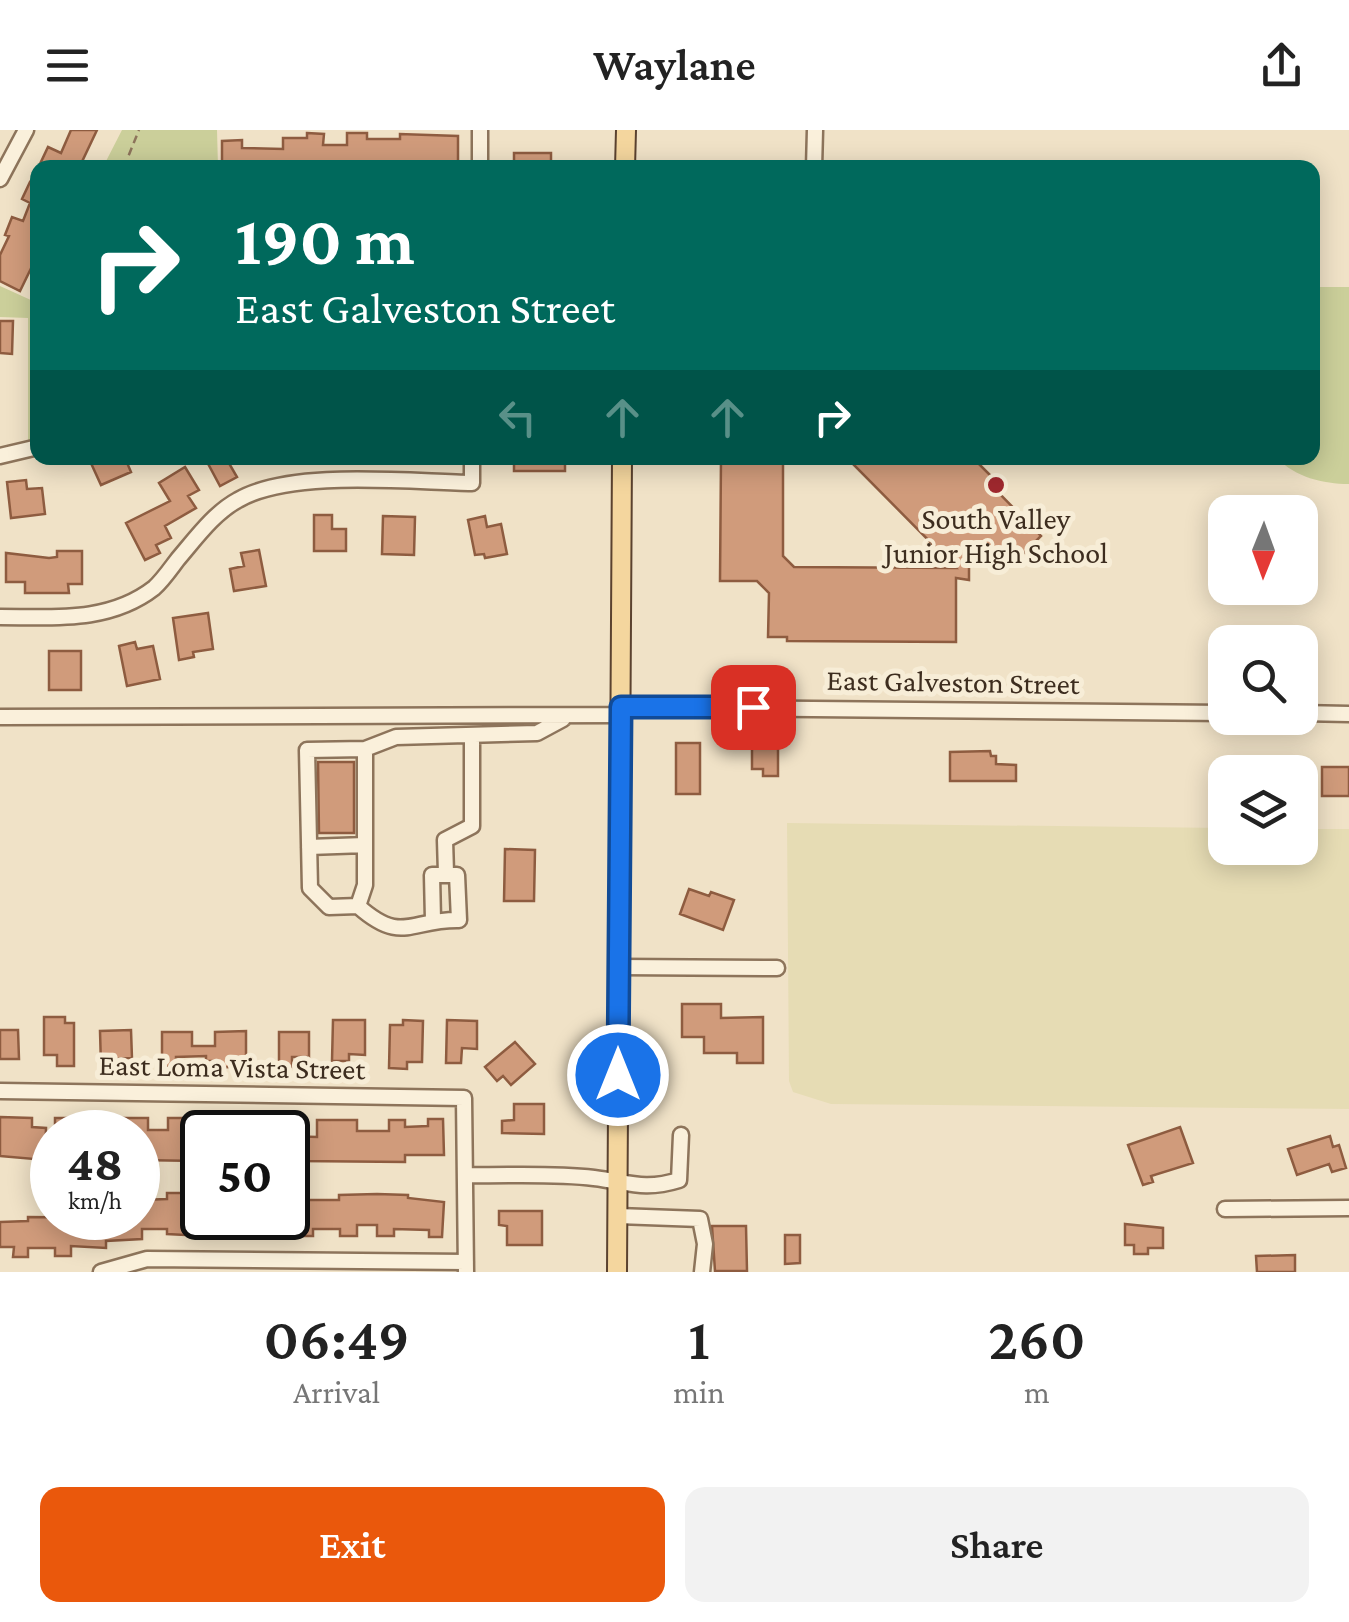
<!DOCTYPE html>
<style>
body{margin:0;font-family:"Crimson Pro",serif;background:#f2f2f2;color:#222;height:100vh;display:flex;flex-direction:column;font-size:38px;white-space:nowrap}
*{box-sizing:border-box;margin:0}
p{font-size:32px;color:#767676}
.icon{flex:none;width:55px;height:55px;fill:none;stroke:currentColor;stroke-width:2;stroke-linecap:round;stroke-linejoin:round}
.map{position:relative;height:1142px;overflow:hidden}
.panel{display:flex;flex-direction:column;background:#fff;flex:1}
.panel>*{flex:none}
.banner{position:absolute;left:30px;top:30px;width:1290px;height:305px;border-radius:20px;box-shadow:0 5px 25px #0003;background:#00695c;color:#fff;overflow:hidden}
.needle{width:65px;rotate:181deg}
.tools{position:absolute;left:1208px;top:365px;display:grid;gap:20px}
.tools a{display:grid;place-items:center;width:110px;height:110px;border-radius:20px;background:#fff;box-shadow:0 5px 25px #0003;font-size:50px}
.speed{position:absolute;left:30px;top:980px;display:flex;gap:20px;font-size:50px;font-weight:700;text-align:center}
.speed>*{display:grid;place-content:center;width:130px;height:130px;border-radius:50%;background:#fff;box-shadow:0 5px 25px #0003;line-height:1}
.speed small{font-size:25px;font-weight:400}
.speed .limit{border:5px solid #111;border-radius:15px;background:#fff;color:#111}
.pin{position:absolute;display:grid;place-items:center;width:85px;height:85px;color:#fff;margin:-42px;border-radius:20px;box-shadow:0 5px 15px #0006}
.me{position:absolute;width:110px;margin:-55px;rotate:0deg;stroke-linejoin:round;filter:drop-shadow(0 0 8px #0008)}
.turn{display:flex;align-items:center;gap:35px;height:210px;padding:0 40px;font-size:45px}
.turn .icon{width:130px;height:130px;stroke-width:2.5}
.turn b{display:block;font-size:70px;line-height:85px}
.lanes{display:flex;align-items:center;height:95px;padding:0 40px;background:#0003;justify-content:center;gap:50px;direction:ltr}
.lanes .off{opacity:.35}
.eta{display:flex;justify-content:space-evenly;align-items:center;height:170px;text-align:center}
.eta b{font-size:60px;font-weight:600;line-height:70px}
.action{display:flex;gap:20px;margin-top:auto;padding:20px 40px}
.action a{flex:1;height:115px;border-radius:20px;background:#ea580c;color:#fff;font-size:40px;font-weight:600;line-height:115px;text-align:center}
.action a+a{background:#f2f2f2;color:#222}
header{display:flex;justify-content:space-between;align-items:center;height:130px;padding:0 40px;background:#fff;font-size:45px;font-weight:600}
.map>svg:first-child{display:block}
.farmland{fill:#e6dcb4}
.green{fill:#cbcf9a}
.building{fill:#d09b7b;stroke:#8e5c40;stroke-width:2.5}
.lines{fill:none;stroke-linecap:round;stroke-linejoin:round}
.minor-casing{stroke:#8d745b;stroke-width:19}
.major-casing{stroke:#5b422f;stroke-width:22}
.path{stroke:#8d745b;stroke-width:2.5;stroke-dasharray:8 5;stroke-linecap:butt}
.minor{stroke:#faf0db;stroke-width:14}
.major{stroke:#f4d69e;stroke-width:18}
.route-casing{stroke:#114b97;stroke-width:25}
.route{stroke:#1a73e8;stroke-width:18}
.poi-dot{fill:#9f282e;stroke:#f7edd7;stroke-width:4}
.labels{text-anchor:middle;stroke-width:10;stroke-linejoin:round;paint-order:stroke}
.poi-label{font-size:30px;fill:#3d2d1f;stroke:#f7edd7}
.street-label{font-size:30px;fill:#3d2d1f;stroke:#f7edd7}
</style>
<header><svg class="icon" aria-label="menu" viewBox="0 0 24 24"><path d="M4 6h16M4 12h16M4 18h16"/></svg>Waylane<svg class="icon" aria-label="share" viewBox="0 0 24 24"><path d="M12 15V3M7 8l5-5 5 5M5 13v7h14v-7"/></svg></header>
<div class="map">
<svg width="1349" height="1142" viewBox="0 0 1349 1142">
<rect width="100%" height="100%" fill="#f0e2c7"/>
<path class="farmland" d="M 787,693 L 1225,698 L 1225,718 L 1300,718 L 1300,699 L 1349,699 L 1349,979 L 831,974 L 793,962 L 789,951 Z"/>
<path class="green" d="M 122,0 L 217,0 L 218,37 L 103,37 Z
M 0,156 L 33,171 L 37,164 L 37,317 L 28,319 L 28,188 L 0,187 Z
M 1313,157 L 1349,157 L 1349,354 C 1323,354 1295,347 1277,328 L 1312,328 Z"/>
<path class="building" d="M 71,0 L 97,0 L 79,38 L 48,38 L 40,34 L 48,17 L 61,23 Z
M 307,3 L 324,4 L 323,15 L 347,15 L 347,3 L 367,3 L 367,9 L 400,9 L 400,4 L 458,6 L 458,38 L 222,38 L 222,11 L 242,10 L 242,18 L 283,19 L 283,8 L 307,8 Z
M 514,23 L 551,23 L 551,38 L 514,38 Z
M 30,52 L 38,56 L 38,124 L 20,161 L 0,151 L 0,125 L 9,106 L 5,105 L 12,87 L 23,91 L 30,73 L 22,69 Z
M 0,191 L 13,191 L 12,224 L 0,223 Z
M 98,328 L 125,328 L 131,342 L 101,355 L 90,331 Z
M 205,328 L 226,328 L 237,347 L 220,356 Z
M 514,328 L 565,328 L 565,341 L 514,341 Z
M 721,328 L 783,328 L 783,426 L 794,437 L 956,438 L 847,328 L 973,328 L 1001,356 L 996,360 L 1041,406 L 1011,436 L 969,435 L 969,450 L 956,448 L 956,512 L 787,511 L 787,507 L 768,507 L 769,463 L 757,451 L 720,451 Z
M 185,337 L 199,360 L 188,366 L 196,378 L 165,396 L 171,408 L 156,415 L 160,423 L 145,430 L 126,393 L 170,371 L 159,353 Z
M 26,350 L 27,359 L 42,358 L 45,384 L 11,388 L 7,352 Z
M 314,385 L 332,385 L 332,399 L 346,399 L 346,421 L 314,421 Z
M 383,386 L 415,387 L 414,425 L 382,424 Z
M 485,386 L 487,397 L 501,394 L 507,424 L 485,428 L 484,424 L 475,425 L 468,390 Z
M 259,420 L 266,456 L 234,461 L 230,439 L 244,436 L 241,423 Z
M 57,421 L 82,421 L 82,454 L 68,454 L 69,463 L 25,463 L 25,452 L 6,452 L 6,423 L 49,428 L 57,427 Z
M 208,483 L 213,519 L 193,522 L 194,527 L 179,530 L 173,488 Z
M 135,512 L 137,519 L 153,516 L 160,549 L 127,556 L 119,516 Z
M 49,521 L 81,521 L 81,560 L 49,560 Z
M 676,613 L 700,613 L 700,664 L 676,664 Z
M 752,613 L 778,613 L 778,646 L 763,646 L 763,639 L 752,639 Z
M 990,621 L 991,626 L 996,626 L 996,634 L 1016,635 L 1016,651 L 950,651 L 950,622 Z
M 318,632 L 354,632 L 354,703 L 319,703 Z
M 1322,637 L 1349,637 L 1349,666 L 1322,666 Z
M 505,719 L 535,720 L 534,771 L 504,771 Z
M 689,759 L 709,766 L 711,762 L 734,770 L 723,800 L 680,784 Z
M 682,874 L 721,874 L 721,888 L 763,887 L 763,933 L 737,933 L 737,923 L 704,923 L 704,907 L 682,907 Z
M 44,887 L 65,887 L 65,893 L 74,893 L 74,936 L 57,936 L 57,925 L 44,925 Z
M 333,890 L 365,890 L 365,925 L 349,924 L 349,931 L 332,931 Z
M 403,890 L 423,891 L 422,932 L 407,932 L 407,939 L 389,938 L 390,895 L 403,895 Z
M 447,890 L 477,891 L 477,919 L 462,918 L 461,933 L 446,933 Z
M 0,900 L 18,900 L 19,929 L 0,929 Z
M 131,900 L 132,928 L 115,929 L 115,936 L 101,936 L 100,901 Z
M 246,901 L 246,930 L 229,930 L 229,937 L 215,938 L 215,931 L 206,931 L 206,926 L 176,927 L 176,937 L 162,937 L 162,902 L 192,902 L 192,916 L 215,916 L 215,902 Z
M 279,902 L 309,902 L 309,927 L 292,927 L 292,937 L 279,937 Z
M 515,912 L 535,934 L 511,955 L 503,946 L 497,951 L 485,937 Z
M 514,974 L 544,974 L 544,1004 L 502,1003 L 502,991 L 514,990 Z
M 0,987 L 32,988 L 32,997 L 46,998 L 45,1030 L 0,1026 Z
M 55,988 L 69,988 L 69,1002 L 55,1002 Z
M 105,988 L 148,988 L 148,1000 L 168,1000 L 168,988 L 184,988 L 184,999 L 199,999 L 199,1031 L 138,1030 L 138,1002 L 105,1002 Z
M 223,989 L 223,1002 L 206,1002 L 206,990 Z
M 274,989 L 292,989 L 292,1002 L 274,1002 Z
M 428,989 L 443,989 L 444,1025 L 405,1025 L 405,1032 L 299,1031 L 299,1027 L 288,1027 L 288,1006 L 317,1007 L 317,990 L 357,990 L 357,1001 L 389,1001 L 389,990 L 405,990 L 405,997 L 428,996 Z
M 1180,997 L 1193,1033 L 1151,1046 L 1153,1052 L 1143,1055 L 1128,1015 Z
M 1330,1006 L 1333,1017 L 1339,1015 L 1346,1038 L 1332,1042 L 1329,1034 L 1297,1045 L 1288,1019 Z
M 167,1063 L 198,1063 L 198,1094 L 185,1094 L 185,1105 L 167,1104 L 167,1099 L 142,1099 L 142,1109 L 106,1111 L 106,1118 L 71,1116 L 71,1126 L 55,1126 L 55,1118 L 28,1118 L 28,1127 L 13,1127 L 14,1117 L 0,1117 L 0,1092 L 28,1091 L 28,1087 L 138,1088 L 138,1074 L 141,1074 L 141,1070 L 167,1069 Z
M 377,1064 L 408,1065 L 408,1068 L 444,1072 L 442,1107 L 429,1107 L 429,1100 L 394,1099 L 394,1106 L 377,1106 L 377,1095 L 357,1095 L 357,1106 L 340,1106 L 340,1099 L 313,1099 L 313,1106 L 299,1106 L 299,1094 L 288,1093 L 288,1070 L 339,1070 L 339,1065 Z
M 499,1081 L 542,1081 L 542,1115 L 507,1115 L 507,1096 L 499,1095 Z
M 205,1088 L 237,1088 L 237,1098 L 219,1099 L 220,1106 L 205,1106 Z
M 264,1088 L 277,1088 L 276,1106 L 264,1105 Z
M 1125,1094 L 1163,1098 L 1163,1118 L 1148,1118 L 1148,1124 L 1134,1124 L 1134,1115 L 1125,1115 Z
M 712,1096 L 746,1096 L 747,1141 L 715,1141 Z
M 785,1105 L 800,1105 L 800,1133 L 785,1134 Z
M 1295,1125 L 1295,1142 L 1257,1142 L 1256,1126 Z"/>
<g class="lines">
<defs>
<path id="minor" d="M 480,0 L 480,38
M 814,38 L 815,0
M 0,49 L 26,0
M 0,326 L 38,317
M 0,487 C 53,487 109,493 154,458 C 163,450 171,438 178,429 C 196,408 214,383 238,370 C 291,339 409,352 472,353 L 472,328
M 621,577 L 1225,583
M 1300,583 L 1349,584
M 0,587 L 621,585
M 365,619 L 365,755 L 358,776 L 329,777 L 310,758 L 307,620 L 365,619 L 396,607 L 537,603 L 563,589
M 309,717 L 365,715
M 446,743 L 445,710 L 472,696 L 472,605
M 358,776 C 402,815 410,789 459,790 L 457,745 L 432,745 L 433,790
M 619,837 L 777,838
M 0,961 L 464,968 L 466,1142
M 467,1045 C 508,1046 552,1043 594,1048 C 628,1052 644,1061 679,1050 L 681,1005
M 1225,1079 L 1349,1078
M 618,1086 L 700,1089 L 705,1114 L 702,1142
M 101,1142 L 147,1129 L 466,1132"/>
<path id="major" d="M 625,38 L 626,0
M 617,1142 L 622,328"/>
</defs>
<use href="#minor" class="minor-casing"/>
<use href="#major" class="major-casing"/>
<path class="path" d="M 129,38 L 128,27 L 139,0"/>
<use href="#minor" class="minor"/>
<use href="#major" class="major"/>
</g>
<g class="lines">
<defs>
<path id="route" d="M 618,945 L 621,577 L 753,577"/>
</defs>
<use href="#route" class="route-casing"/>
<use href="#route" class="route"/>
</g>
<circle class="poi-dot" cx="996" cy="355" r="10"/>
<g class="labels">
<g class="poi-label">
<text x="996" y="399">South Valley<tspan x="996" dy="34">Junior High School</tspan></text>
</g>
<g class="street-label">
<text transform="translate(953 552) rotate(1)" y="10">East Galveston Street</text>
<text transform="translate(232 937) rotate(1)" y="10">East Loma Vista Street</text>
</g>
</g>
</svg>
<div class="tools">
<a><svg class="needle" viewBox="-14 -14 28 28"><path d="M0-13l5 13h-10z" fill="#e53935"/><path d="M0 13l5-13h-10z" fill="#767676"/></svg></a>
<a><svg class="icon" aria-label="search" viewBox="0 0 24 24"><circle cx="10" cy="10" r="6"/><path d="M15 15l6 6"/></svg></a>
<a><svg class="icon" aria-label="layers" viewBox="0 0 24 24"><path d="M12 4l9 5-9 5-9-5zM3 14l9 5 9-5"/></svg></a>
</div>
<div class="speed"><div>48<small>km/h</small></div><div class="limit">50</div></div>
<div class="pin" style="left:753px;top:577px;background:#d93025"><svg class="icon" aria-label="arrive" viewBox="0 0 24 24"><path d="M6 21V4h12l-3 4 3 4H6"/></svg></div>
<svg class="me" style="left:618px;top:945px" viewBox="-20 -20 40 40"><circle r="17" fill="#1a73e8" stroke="#fff" stroke-width="3"/><path d="M0-11L8 9 0 5-8 9z" fill="#fff"/></svg>
<div class="banner">
<div class="turn"><svg class="icon" aria-label="right" viewBox="0 0 24 24"><path d="M7 20v-9h11M14 6l5 5-5 5"/></svg><div><b>190 m</b>East Galveston Street</div></div>
<div class="lanes"><svg class="icon off" aria-label="left" viewBox="0 0 24 24"><path d="M17 20v-9H6M10 6l-5 5 5 5"/></svg><svg class="icon off" aria-label="ahead" viewBox="0 0 24 24"><path d="M12 20V5M6 11l6-6 6 6"/></svg><svg class="icon off" aria-label="ahead" viewBox="0 0 24 24"><path d="M12 20V5M6 11l6-6 6 6"/></svg><svg class="icon" aria-label="right" viewBox="0 0 24 24"><path d="M7 20v-9h11M14 6l5 5-5 5"/></svg></div>
</div>
</div>
<section class="panel">
<div class="eta">
<div><b>06:49</b><p>Arrival</p></div>
<div><b>1</b><p>min</p></div>
<div><b>260</b><p>m</p></div>
</div>
<div class="action"><a>Exit</a><a>Share</a></div>
</section>
